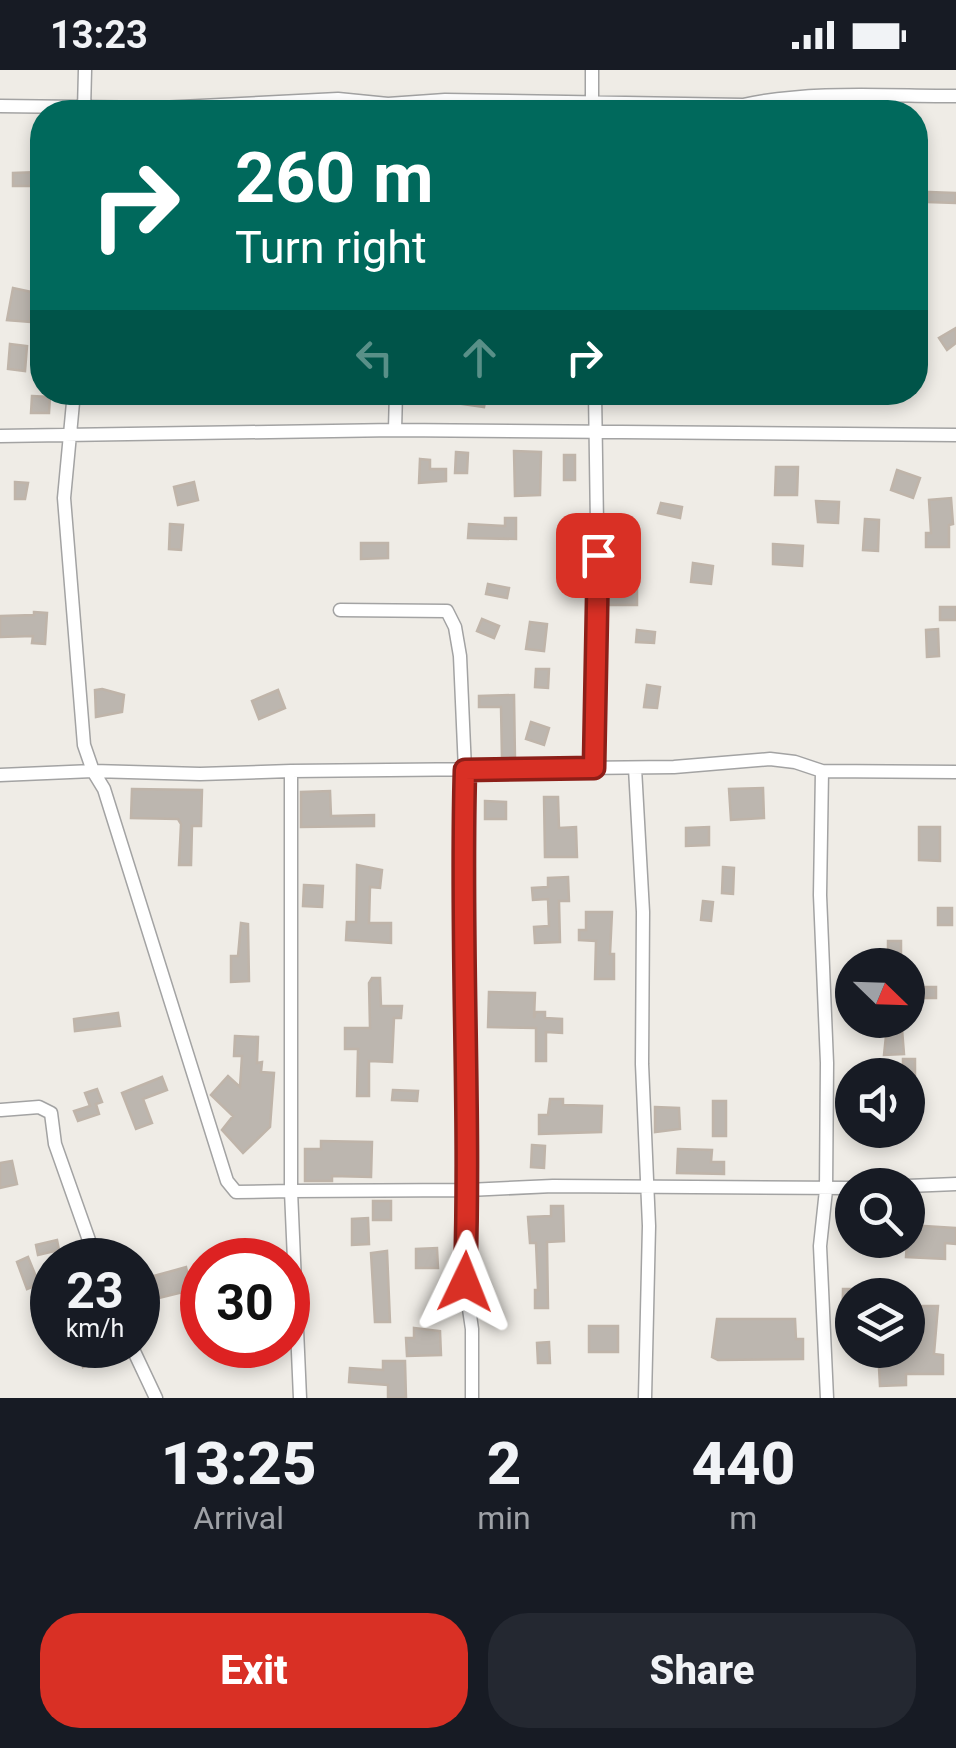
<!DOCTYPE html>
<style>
body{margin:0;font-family:Roboto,sans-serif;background:#242831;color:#f1f3f6;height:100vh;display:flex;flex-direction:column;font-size:38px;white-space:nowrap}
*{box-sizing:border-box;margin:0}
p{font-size:32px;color:#9ea1a6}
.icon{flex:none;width:55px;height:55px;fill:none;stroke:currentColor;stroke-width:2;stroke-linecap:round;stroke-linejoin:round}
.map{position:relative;height:1328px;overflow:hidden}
.details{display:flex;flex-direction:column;background:#171b24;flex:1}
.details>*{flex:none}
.guide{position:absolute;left:30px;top:30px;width:898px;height:305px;border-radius:40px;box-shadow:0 5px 15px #0003;background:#00695c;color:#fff;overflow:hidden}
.needle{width:65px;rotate:113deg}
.fabs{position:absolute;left:835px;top:878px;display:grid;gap:20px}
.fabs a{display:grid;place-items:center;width:90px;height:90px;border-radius:50%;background:#171b24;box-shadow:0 5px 15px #0003;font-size:50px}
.speed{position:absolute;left:30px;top:1168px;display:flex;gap:20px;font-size:50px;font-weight:700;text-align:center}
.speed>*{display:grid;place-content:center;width:130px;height:130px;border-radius:50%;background:#171b24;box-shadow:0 5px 15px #0003;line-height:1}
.speed small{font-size:25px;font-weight:400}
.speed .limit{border:15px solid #d22;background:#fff;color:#111}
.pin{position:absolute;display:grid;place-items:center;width:85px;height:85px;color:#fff;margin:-42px;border-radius:20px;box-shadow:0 5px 15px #0006}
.me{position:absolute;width:110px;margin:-55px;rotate:2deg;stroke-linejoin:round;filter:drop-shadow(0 0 8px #0008)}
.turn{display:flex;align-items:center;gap:35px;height:210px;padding:0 40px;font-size:45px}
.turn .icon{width:130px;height:130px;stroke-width:2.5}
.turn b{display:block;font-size:70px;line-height:85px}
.lanes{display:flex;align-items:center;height:95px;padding:0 40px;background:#0003;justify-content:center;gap:50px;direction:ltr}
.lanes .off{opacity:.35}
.eta{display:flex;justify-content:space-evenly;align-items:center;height:170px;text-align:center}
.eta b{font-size:60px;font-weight:800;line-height:70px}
.button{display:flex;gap:20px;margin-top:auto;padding:20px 40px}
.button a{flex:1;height:115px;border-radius:40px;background:#d93025;color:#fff;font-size:40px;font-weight:800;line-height:115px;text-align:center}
.button a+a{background:#242831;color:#f1f3f6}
.status{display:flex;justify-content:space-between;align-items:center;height:70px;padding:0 50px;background:#171b24;direction:ltr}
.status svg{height:28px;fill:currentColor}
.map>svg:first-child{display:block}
.building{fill:#bcb6af;stroke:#bfb4a9;stroke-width:2.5}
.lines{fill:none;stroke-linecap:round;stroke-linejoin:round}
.minor-casing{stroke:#a3a3a3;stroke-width:15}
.minor{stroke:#fff;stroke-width:12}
.route-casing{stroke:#8d1f18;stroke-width:25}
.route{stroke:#d93025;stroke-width:18}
</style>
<div class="status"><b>13:23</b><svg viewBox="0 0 49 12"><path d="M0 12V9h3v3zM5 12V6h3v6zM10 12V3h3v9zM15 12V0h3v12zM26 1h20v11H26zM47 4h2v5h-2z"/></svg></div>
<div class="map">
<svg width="956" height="1328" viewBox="0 0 956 1328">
<rect width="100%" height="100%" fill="#efece6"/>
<path class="building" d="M 38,102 L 38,116 L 13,116 L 13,103 Z
M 929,122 L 956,123 L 955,133 L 928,132 Z
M 13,218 L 36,223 L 30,252 L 7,250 Z
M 956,258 L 956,273 L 947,280 L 939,268 Z
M 10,274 L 27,276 L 25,301 L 8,299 Z
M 463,324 L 486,327 L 484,337 L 462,334 Z
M 32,326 L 50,327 L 49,343 L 31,343 Z
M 514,381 L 541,382 L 540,425 L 515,426 Z
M 456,382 L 468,383 L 467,403 L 455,403 Z
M 564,385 L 575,385 L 575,410 L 564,410 Z
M 420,389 L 430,390 L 430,399 L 446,399 L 446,411 L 419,413 Z
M 776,397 L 798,397 L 797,425 L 775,425 Z
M 897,400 L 920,408 L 913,428 L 891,420 Z
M 15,412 L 28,413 L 25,429 L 15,429 Z
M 194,412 L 198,430 L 178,435 L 174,417 Z
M 951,428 L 953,454 L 949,455 L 949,477 L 926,477 L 926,463 L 931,463 L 929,430 Z
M 816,431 L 839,432 L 838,453 L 818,452 Z
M 661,433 L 682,437 L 680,448 L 658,443 Z
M 505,448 L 516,448 L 516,469 L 468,468 L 469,454 L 505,456 Z
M 865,449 L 879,450 L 878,481 L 863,480 Z
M 170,454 L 183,455 L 181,480 L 169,479 Z
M 361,473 L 388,473 L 388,488 L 361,489 Z
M 773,474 L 803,476 L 802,496 L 773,494 Z
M 693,493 L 713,496 L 711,514 L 691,512 Z
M 488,514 L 509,518 L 507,528 L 486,524 Z
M 608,514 L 637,515 L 637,535 L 608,535 Z
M 940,537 L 956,537 L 956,550 L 940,550 Z
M 34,542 L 47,543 L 45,574 L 32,573 L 33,566 L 0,567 L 0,546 L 34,545 Z
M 482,549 L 499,556 L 494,568 L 477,561 Z
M 530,552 L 547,554 L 544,581 L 526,579 Z
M 938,559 L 939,586 L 927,587 L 926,560 Z
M 637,560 L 655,562 L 654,573 L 636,572 Z
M 536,599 L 549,599 L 548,618 L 535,617 Z
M 647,615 L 660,617 L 657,638 L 644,637 Z
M 102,619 L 124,625 L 122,642 L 96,647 L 95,620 Z
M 278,620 L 285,638 L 259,649 L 252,631 Z
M 514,625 L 515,689 L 502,689 L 501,637 L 479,637 L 479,626 Z
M 531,652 L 549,658 L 544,675 L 526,669 Z
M 763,718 L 764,748 L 731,750 L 729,719 Z
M 132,719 L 202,720 L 201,756 L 192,756 L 191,795 L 179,795 L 181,754 L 178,749 L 131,748 Z
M 330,721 L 331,746 L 374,745 L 374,756 L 301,757 L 301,722 Z
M 544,727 L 558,727 L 559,758 L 576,757 L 577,787 L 545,787 Z
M 485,731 L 506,732 L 506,749 L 485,749 Z
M 709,757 L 709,775 L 686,776 L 686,758 Z
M 919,757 L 940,757 L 940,791 L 919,790 Z
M 357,795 L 382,800 L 380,818 L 370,817 L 369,853 L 391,853 L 391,873 L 346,870 L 347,852 L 356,852 Z
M 723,797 L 734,798 L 733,824 L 722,823 Z
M 568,807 L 569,831 L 559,831 L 560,872 L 535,873 L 534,857 L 549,856 L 548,829 L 533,830 L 532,818 L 548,817 L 548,808 Z
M 304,815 L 323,816 L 322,837 L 303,836 Z
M 703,831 L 713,832 L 711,851 L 701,850 Z
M 938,838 L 952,838 L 952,855 L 938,855 Z
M 586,842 L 612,842 L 610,884 L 614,884 L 614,909 L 595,909 L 596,871 L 579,870 L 579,860 L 586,860 Z
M 241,853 L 248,854 L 249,911 L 231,912 L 231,886 L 238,886 Z
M 888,871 L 901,871 L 901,895 L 888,895 Z
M 372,908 L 380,908 L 381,936 L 402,936 L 401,948 L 394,948 L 392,992 L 369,991 L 369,1026 L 357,1026 L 358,979 L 345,979 L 345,958 L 370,958 L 369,913 Z
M 918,917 L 936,917 L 936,928 L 918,928 Z
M 489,922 L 535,923 L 534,948 L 536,942 L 545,942 L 545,948 L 562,949 L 562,963 L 546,962 L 546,991 L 536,991 L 536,958 L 488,957 Z
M 118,943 L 120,956 L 75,961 L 74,949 Z
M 887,956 L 902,959 L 904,984 L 884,985 Z
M 235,966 L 258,967 L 257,993 L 262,992 L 261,1002 L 274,1003 L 270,1057 L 243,1083 L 222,1060 L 233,1046 L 211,1025 L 228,1006 L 240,1017 L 242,986 L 234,986 Z
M 903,989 L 915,989 L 915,1005 L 903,1005 Z
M 162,1007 L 167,1020 L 143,1029 L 152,1053 L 136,1059 L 122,1023 Z
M 97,1019 L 102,1032 L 96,1034 L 99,1044 L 78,1051 L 74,1041 L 90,1036 L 85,1023 Z
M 393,1020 L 418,1021 L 417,1031 L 392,1030 Z
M 550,1029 L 563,1029 L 563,1035 L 602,1036 L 601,1062 L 539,1064 L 539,1045 L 548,1045 Z
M 713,1031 L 726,1031 L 726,1066 L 713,1066 Z
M 655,1037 L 679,1038 L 680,1059 L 655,1062 Z
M 321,1071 L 372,1072 L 371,1107 L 332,1106 L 332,1111 L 305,1111 L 305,1079 L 321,1079 Z
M 532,1075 L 545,1076 L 544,1098 L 531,1097 Z
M 678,1079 L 712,1080 L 711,1092 L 724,1092 L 724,1104 L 677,1103 Z
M 12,1091 L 17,1114 L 0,1118 L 0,1093 Z
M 373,1131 L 391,1131 L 391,1150 L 373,1150 Z
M 551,1136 L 563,1136 L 564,1171 L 547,1172 L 548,1238 L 535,1238 L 535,1220 L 538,1220 L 536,1173 L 530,1173 L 528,1147 L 551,1146 Z
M 368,1148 L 369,1174 L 352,1175 L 352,1149 Z
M 908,1155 L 956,1158 L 956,1174 L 945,1173 L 945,1189 L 906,1187 Z
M 57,1170 L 59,1180 L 38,1185 L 36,1175 Z
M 437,1178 L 438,1198 L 416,1198 L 416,1179 Z
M 387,1181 L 390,1252 L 375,1252 L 371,1183 Z
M 28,1187 L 39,1214 L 27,1219 L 17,1192 Z
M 186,1197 L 191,1220 L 159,1228 L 154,1206 Z
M 843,1219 L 852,1219 L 852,1264 L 842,1264 Z
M 908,1236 L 938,1236 L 934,1284 L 943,1285 L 943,1304 L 906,1304 L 906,1315 L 880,1316 L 878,1280 L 913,1280 L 914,1248 L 908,1248 Z
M 717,1249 L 795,1249 L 796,1269 L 803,1269 L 803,1289 L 718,1290 L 712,1287 Z
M 589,1256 L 618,1256 L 618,1282 L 589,1282 Z
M 414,1258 L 440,1261 L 441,1285 L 407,1286 L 406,1268 L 414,1268 Z
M 549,1272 L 550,1293 L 538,1293 L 537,1273 Z
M 78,1275 L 121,1275 L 123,1281 L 83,1297 Z
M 383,1291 L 405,1291 L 406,1328 L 388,1328 L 388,1315 L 349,1312 L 350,1298 L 383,1300 Z"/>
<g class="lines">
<defs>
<path id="minor" d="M 0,36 L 160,38 L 338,29 L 388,34 L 445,30 L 743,35 C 813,20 885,26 956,26
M 84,40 L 85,0
M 592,42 L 592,0
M 74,322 L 64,428 L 84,675 L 93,701 L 200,704 L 291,701
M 395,360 L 396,322
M 0,366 L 395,360 L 956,365
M 340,540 L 447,541 L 455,557 L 460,586 L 465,700 L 462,813 L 468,1120 L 465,1212 L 472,1259 L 472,1328
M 594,698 L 598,522 L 595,322
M 635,698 L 643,842 L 642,994 L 649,1156 L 645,1328
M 822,701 L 820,825 L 827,993 L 826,1120 L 820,1176 L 827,1328
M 0,705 L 93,701 L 104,719 L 227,1111 L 236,1122 L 291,1121 L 300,1328
M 1,1040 L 39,1037 L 51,1043 L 55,1074 L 96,1190
M 908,1116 L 956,1114
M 852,1118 L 553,1116 L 468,1120 L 291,1121 L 291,701 L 674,697 L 770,689 L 795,692 L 822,701 L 956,702
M 131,1275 L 156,1328"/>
</defs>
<use href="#minor" class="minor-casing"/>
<use href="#minor" class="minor"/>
</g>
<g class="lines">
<defs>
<path id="route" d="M 465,1212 C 471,1041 460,871 465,700 L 594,698 L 598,485"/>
</defs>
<use href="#route" class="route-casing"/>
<use href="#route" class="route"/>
</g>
</svg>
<div class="fabs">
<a><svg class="needle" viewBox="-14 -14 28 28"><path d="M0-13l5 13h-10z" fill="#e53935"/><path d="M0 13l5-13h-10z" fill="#9ea1a6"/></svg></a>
<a><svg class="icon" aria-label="sound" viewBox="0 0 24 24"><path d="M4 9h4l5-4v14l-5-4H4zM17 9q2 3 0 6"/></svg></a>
<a><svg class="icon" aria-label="search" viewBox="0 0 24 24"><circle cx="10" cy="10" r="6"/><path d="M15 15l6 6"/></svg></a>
<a><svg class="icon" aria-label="layers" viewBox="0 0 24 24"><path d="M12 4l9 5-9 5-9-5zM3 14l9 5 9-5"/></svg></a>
</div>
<div class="speed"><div>23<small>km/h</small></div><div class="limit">30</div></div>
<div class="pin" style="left:598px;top:485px;background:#d93025"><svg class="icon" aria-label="arrive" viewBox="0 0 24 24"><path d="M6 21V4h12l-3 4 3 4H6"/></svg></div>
<svg class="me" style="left:465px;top:1212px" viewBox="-20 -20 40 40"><path d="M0-17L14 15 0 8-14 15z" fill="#d93025" stroke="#fff" stroke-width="4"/></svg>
<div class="guide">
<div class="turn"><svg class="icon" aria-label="right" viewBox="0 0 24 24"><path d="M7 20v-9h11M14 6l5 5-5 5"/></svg><div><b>260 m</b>Turn right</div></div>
<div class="lanes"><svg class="icon off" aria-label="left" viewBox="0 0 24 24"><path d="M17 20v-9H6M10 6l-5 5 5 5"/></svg><svg class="icon off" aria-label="ahead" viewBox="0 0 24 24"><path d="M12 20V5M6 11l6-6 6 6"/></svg><svg class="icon" aria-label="right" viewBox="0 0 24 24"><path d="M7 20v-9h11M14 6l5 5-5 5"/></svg></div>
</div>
</div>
<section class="details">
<div class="eta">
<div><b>13:25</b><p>Arrival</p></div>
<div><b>2</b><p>min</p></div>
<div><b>440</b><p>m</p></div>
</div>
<div class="button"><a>Exit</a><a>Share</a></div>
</section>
